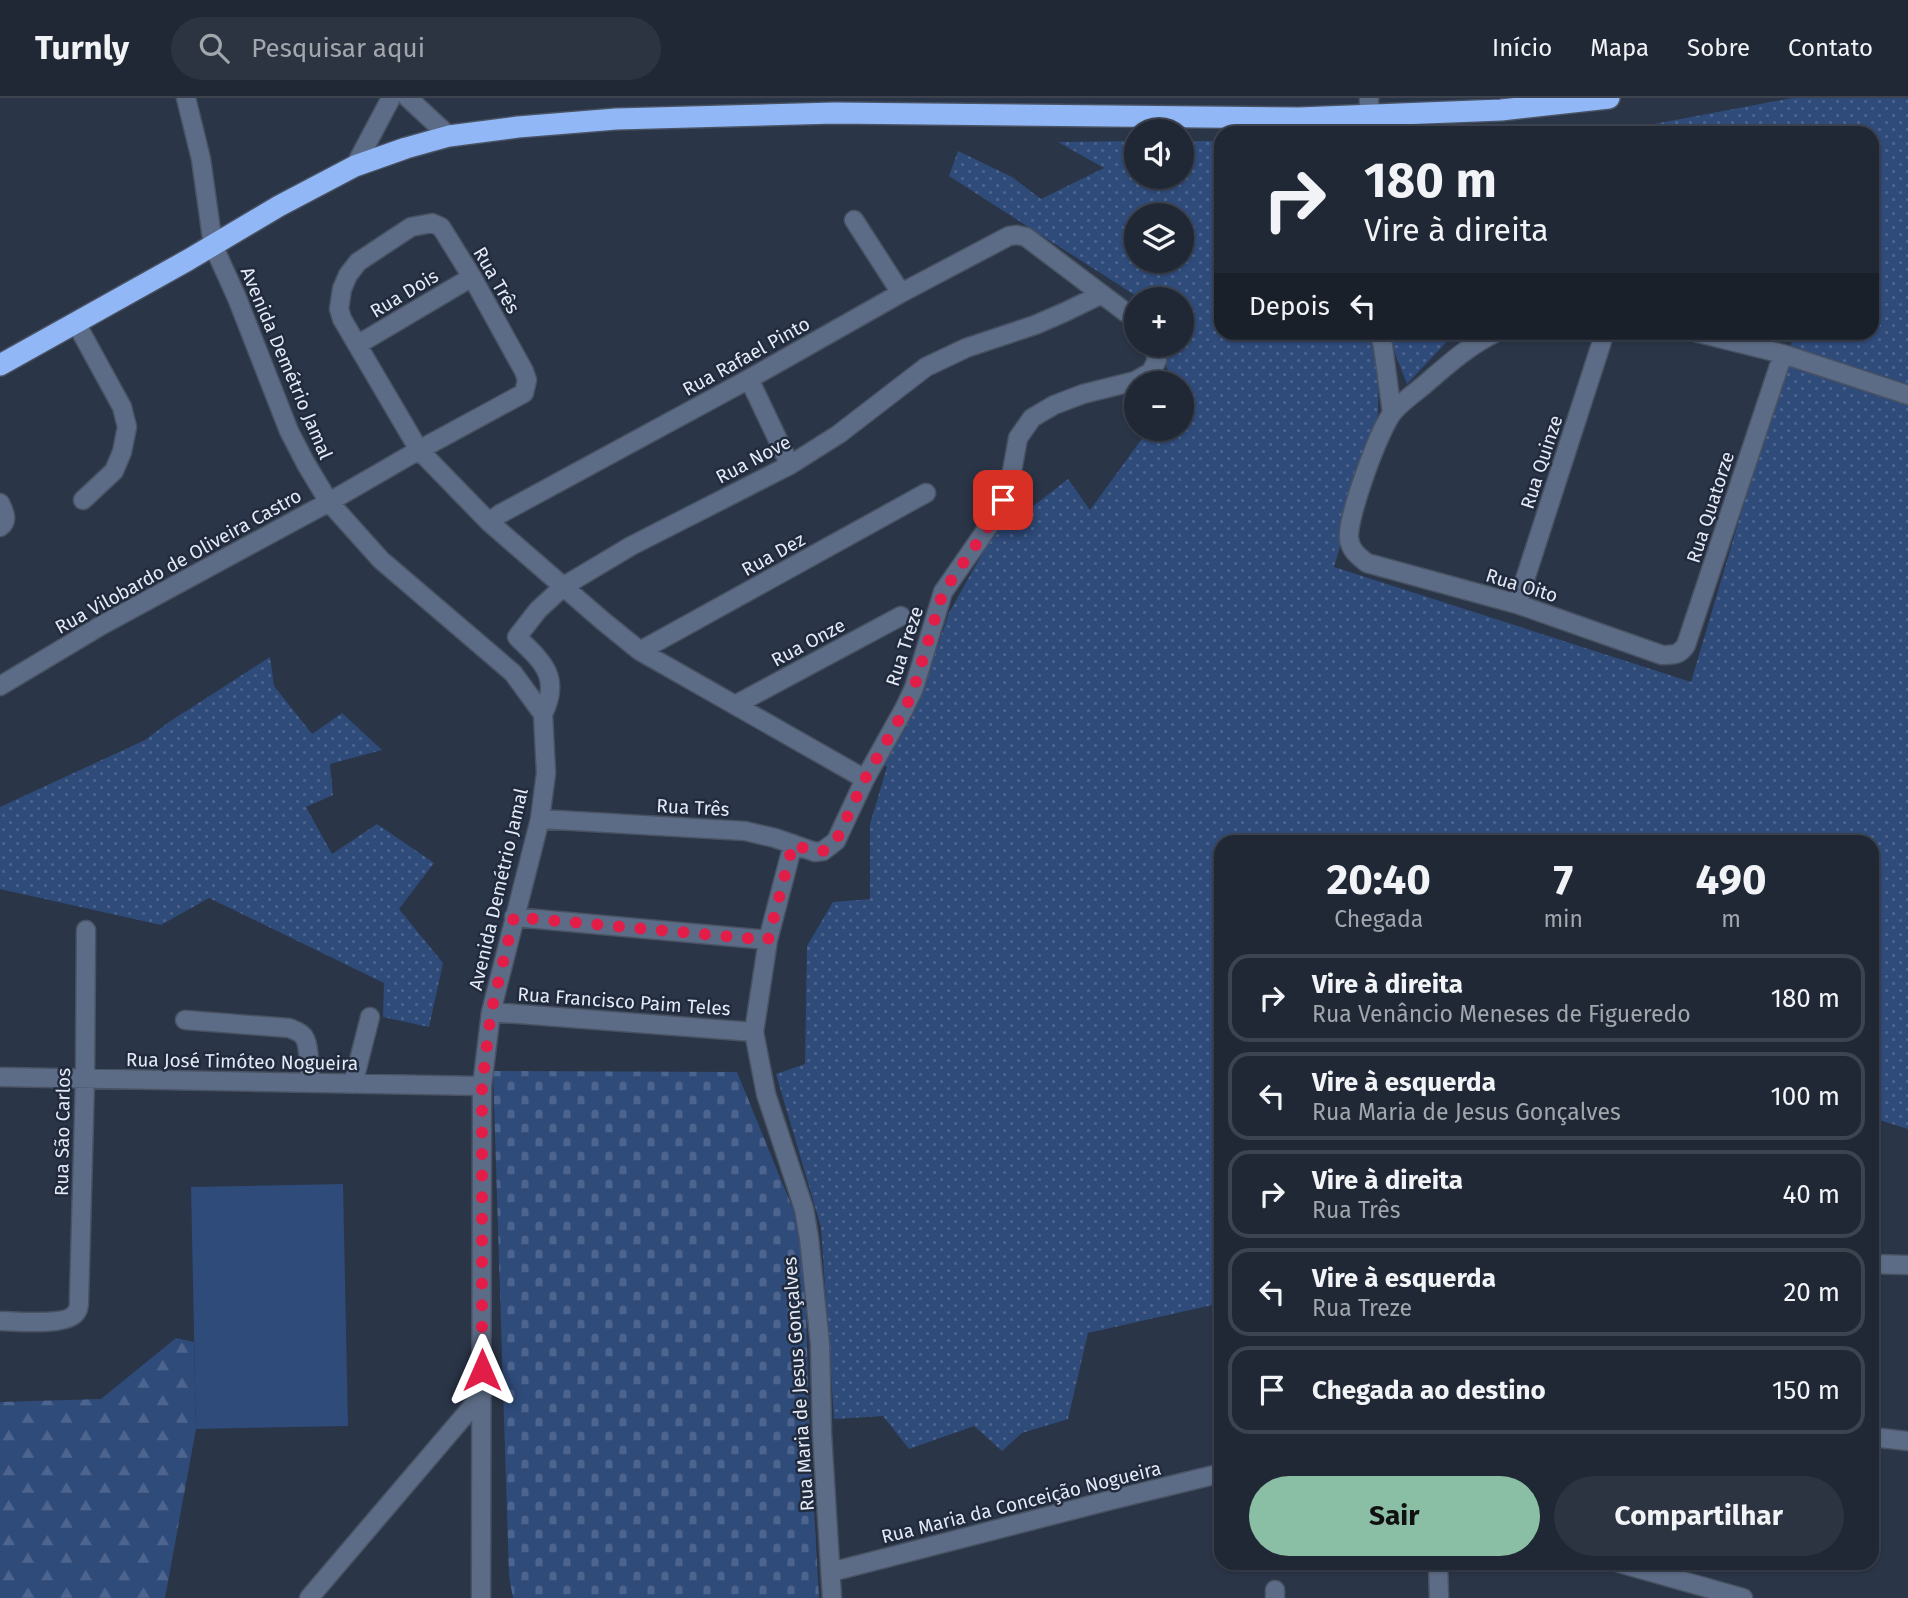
<!DOCTYPE html>
<html lang="pt">
<meta charset="utf-8">
<style>
body{margin:0;font-family:"Fira Sans",sans-serif;background:#2d3441;color:#f1f3f6;height:100vh;display:flex;flex-direction:column;font-size:26px;white-space:nowrap}
*{box-sizing:border-box;margin:0}
p{font-size:23px;color:#a2a6ad}
.icon{flex:none;width:38px;height:38px;fill:none;stroke:currentColor;stroke-width:2;stroke-linecap:round;stroke-linejoin:round}
.map{position:relative;flex:1;overflow:hidden}
.details{position:absolute;left:1214px;top:737px;width:665px;height:735px;display:flex;flex-direction:column;background:#202835;border-radius:21px;box-shadow:0 2px 5px #0004,0 0 0 2px #3d4450}
.details>*{flex:none}
.banner{position:absolute;left:1214px;top:28px;width:665px;height:214px;border-radius:21px;box-shadow:0 2px 5px #0004,0 0 0 2px #3d4450;background:#202835;color:#f1f3f6;overflow:hidden}
.fabs{position:absolute;left:1124px;top:21px;display:grid;gap:14px}
.fabs a{display:grid;place-items:center;width:70px;height:70px;border-radius:50%;background:#202835;box-shadow:0 2px 5px #0004,0 0 0 2px #3d4450;font-size:35px}
.pin{position:absolute;display:grid;place-items:center;width:60px;height:60px;color:#fff;margin:-30px;border-radius:14px;box-shadow:0 4px 10px #0006}
.me{position:absolute;width:77px;margin:-38px;rotate:0deg;stroke-linejoin:round;filter:drop-shadow(0 0 5px #0008)}
.turn{display:flex;align-items:center;gap:24px;height:147px;padding:0 35px;font-size:32px}
.turn .icon{width:91px;height:91px;stroke-width:2.5}
.turn b{display:block;font-size:49px;line-height:60px}
.then{display:flex;align-items:center;height:66px;padding:0 35px;background:#0003;gap:14px;font-size:26px}
.eta{display:flex;justify-content:space-evenly;align-items:center;height:119px;text-align:center}
.eta b{font-size:42px;font-weight:700;line-height:49px}
.primary-button{display:flex;gap:14px;margin-top:auto;padding:14px 35px}
.primary-button a{flex:1;height:80px;border-radius:42px;background:#8abfa5;color:#111;font-size:28px;font-weight:700;line-height:80px;text-align:center}
.primary-button a+a{background:#2d3441;color:#f1f3f6}
ul{padding:0;list-style:none}
li{display:flex;align-items:center;gap:21px;height:88px;margin:0 14px 10px;padding:0 21px;border:4px solid #3d4450;border-radius:21px}
li div{flex:1}
li b{display:block;font-size:26px}
li em{font-style:normal}
header{display:flex;align-items:center;gap:42px;box-sizing:border-box;height:98px;padding:0 35px;background:#202835;border-bottom:2px solid #3d4450}
header strong{font-size:33px}
nav{display:flex;gap:38px;margin-inline-start:auto;font-size:24px}
.search{width:490px;height:63px;background:#2d3441;display:flex;align-items:center;gap:18px;box-sizing:border-box;padding:0 24px;border-radius:38px;color:#a2a6ad;font-size:26px}
.map>svg:first-child{display:block}
.grass{fill:url(#grass-dots);fill-rule:evenodd}
.forest{fill:url(#forest-firs)}
.cemetery{fill:url(#cemetery-stones)}
.park{fill:#2f4b7a}
.lines{fill:none;stroke-linecap:round;stroke-linejoin:round}
.minor-casing{stroke:#485263;stroke-width:21}
.highway-casing{stroke:#485263;stroke-width:24}
.minor{stroke:#5d6c86;stroke-width:18}
.highway{stroke:#92b7f6;stroke-width:21}
.route{stroke:#e11d48;stroke-width:12;stroke-dasharray:0 21.6}
.labels{text-anchor:middle;stroke-width:5;stroke-linejoin:round;paint-order:stroke}
.street-label{font-size:19px;fill:#e3eaf6;stroke:#212b3d}
</style>
<header>
<strong>Turnly</strong>
<div class="search"><svg class="icon" aria-label="search" viewBox="0 0 24 24"><circle cx="10" cy="10" r="6"/><path d="M15 15l6 6"/></svg>Pesquisar aqui</div>
<nav><a>Início</a><a>Mapa</a><a>Sobre</a><a>Contato</a></nav>
</header>
<div class="map">
<svg width="1908" height="1500" viewBox="0 0 1908 1500">
<defs>
<pattern id="grass-dots" width="8" height="8" patternUnits="userSpaceOnUse" patternTransform="scale(1.75)"><rect width="8" height="8" fill="#2f4b7a"/><path d="M2 2h.1M6 6h.1" fill="none" stroke="#4d658e" stroke-width="1.8" stroke-linecap="round"/></pattern>
<pattern id="forest-firs" width="22" height="20" patternUnits="userSpaceOnUse" patternTransform="scale(1.75)"><rect width="22" height="20" fill="#2f4b7a"/><path d="M5 1l3.5 6h-7zM16 11l3.5 6h-7z" fill="#4d658e"/></pattern>
<pattern id="cemetery-stones" width="16" height="16" patternUnits="userSpaceOnUse" patternTransform="scale(1.75)"><rect width="16" height="16" fill="#2f4b7a"/><path d="M2 7V4a2 2 0 0 1 4 0v3zM10 15v-3a2 2 0 0 1 4 0v3z" fill="#4d658e"/></pattern>
</defs>
<rect width="100%" height="100%" fill="#2a3547"/>
<path class="grass" d="M 1792,0 L 1908,0 L 1908,1031 L 1873,1020 L 1872,744 L 1222,744 L 1221,1205 L 1088,1235 L 1068,1321 L 1022,1335 L 1002,1353 L 974,1328 L 909,1351 L 883,1318 L 834,1321 L 821,1129 L 776,976 L 805,966 L 807,848 L 833,804 L 870,801 L 870,726 L 887,669 L 876,662 L 922,594 L 949,515 L 1009,408 L 1027,413 L 1068,381 L 1090,412 L 1149,331 L 1181,331 L 1181,285 L 1171,285 L 1161,247 L 1181,247 L 1181,201 L 1141,201 L 949,78 L 958,53 L 1012,79 L 1041,101 L 1104,70 L 1058,44 L 1136,43 L 1136,79 L 1181,79 L 1181,43 L 1221,43 L 1222,234 L 1370,235 L 1379,255 L 1378,316 L 1334,469 L 1691,584 L 1793,240 L 1769,235 L 1872,234 L 1872,35 L 1580,35 L 1606,35 ZM 1136,117 L 1181,117 L 1181,163 L 1136,163 Z
M 1387,235 L 1455,235 L 1407,286 Z
M 270,559 L 274,588 L 312,636 L 342,615 L 382,652 L 330,666 L 333,697 L 306,709 L 332,756 L 377,726 L 434,765 L 399,811 L 443,865 L 429,929 L 383,919 L 384,885 L 209,800 L 161,827 L 0,791 L 0,709 L 145,642 L 169,624 Z"/>
<path class="forest" d="M 176,1240 L 194,1244 L 196,1331 L 165,1500 L 0,1500 L 0,1304 L 101,1301 Z"/>
<path class="cemetery" d="M 493,973 L 737,974 L 804,1138 L 809,1322 L 819,1500 L 513,1500 L 509,1478 Z"/>
<path class="park" d="M 343,1086 L 348,1328 L 196,1331 L 191,1089 Z"/>
<g class="lines">
<defs>
<path id="minor" d="M 186,0 L 201,61 L 213,147 L 237,200 L 289,333 L 306,366 L 329,404 L 381,462 L 513,575 L 543,616 L 546,675 L 540,721 L 491,914 L 482,988 L 481,1500
M 408,0 L 449,38
M 1369,18 L 1369,0
M 355,68 L 391,0
M 854,122 L 901,195
M 76,225 L 122,309 L 127,329 L 122,354 L 114,373 L 83,402
M 1379,234 L 1383,248 L 1392,315
M 1497,234 C 1469,247 1446,268 1423,288 C 1413,296 1402,304 1394,313 C 1380,328 1347,420 1349,440 C 1350,452 1358,458 1367,465 L 1517,506 L 1662,557 C 1673,557 1680,557 1686,547 L 1783,256
M 1695,234 L 1783,256 L 1908,297
M 357,247 L 472,179
M 749,281 L 790,367
M 0,405 C 4,413 9,423 0,429
M 489,424 L 500,416 L 749,281 L 901,195 L 1009,138 L 1017,137 L 1026,139 L 1136,222
M 1517,506 L 1605,234
M 640,553 L 926,395
M 0,588 L 102,527 L 329,404 L 419,352 L 524,295 L 527,282 L 524,273 L 472,179 L 441,129 L 432,125 L 411,129 L 358,164 L 348,177 L 342,191 L 339,211 L 342,221 L 419,352 L 489,424 L 603,523 L 640,553 L 865,681
M 735,607 L 901,518
M 543,616 C 561,579 543,564 517,539 L 538,512 L 564,488 L 631,448 L 790,367 L 839,336 L 926,269 L 966,250 L 1035,227 L 1065,214 L 1102,196
M 540,721 L 745,733 L 775,740 L 815,754 L 823,753 L 836,743 L 865,681 L 904,611 L 914,590 L 943,494 L 993,422 L 1003,402 L 1011,379 L 1018,340 L 1032,320 L 1054,307 L 1083,296 L 1135,283 L 1151,274 L 1157,262 L 1153,247
M 793,746 L 768,842 L 754,934 L 766,996 L 804,1111 L 809,1140 L 820,1246 L 822,1336 L 832,1500
M 514,819 L 768,842
M 491,914 L 754,934
M 185,922 L 289,930 C 294,932 301,934 304,939 C 310,948 309,973 310,985
M 0,979 L 482,988
M 353,986 L 370,919
M 1872,1166 L 1908,1167
M 0,1223 C 16,1223 70,1229 77,1213 C 79,1210 79,1206 79,1202 L 85,981 L 86,832
M 1872,1339 L 1908,1343
M 1438,1465 L 1439,1500
M 1619,1465 L 1743,1500
M 831,1474 L 1111,1402 L 1222,1375
M 309,1500 L 482,1297
M 1275,1500 L 1275,1492"/>
<path id="highway" d="M 0,267 L 188,162 L 279,108 L 355,68 L 406,50 L 449,38 L 518,29 L 616,21 L 835,15 L 1299,20 L 1501,12 L 1609,0"/>
</defs>
<use href="#minor" class="minor-casing"/>
<use href="#highway" class="highway-casing"/>
<use href="#minor" class="minor"/>
<use href="#highway" class="highway"/>
</g>
<g class="lines">
<path class="route" d="M 482,1272 L 482,988 L 491,914 L 514,819 L 768,842 L 793,746 L 814,754 L 823,753 L 836,743 L 865,681 L 905,611 L 914,590 L 943,494 L 993,422 L 1003,402"/>
</g>
<g class="labels">
<g class="street-label">
<text transform="translate(497 182) rotate(60)" y="7">Rua Três</text>
<text transform="translate(404 195) rotate(-31)" y="7">Rua Dois</text>
<text transform="translate(746 258) rotate(-29)" y="7">Rua Rafael Pinto</text>
<text transform="translate(287 265) rotate(67)" y="7">Avenida Demétrio Jamal</text>
<text transform="translate(753 361) rotate(-28)" y="7">Rua Nove</text>
<text transform="translate(1541 364) rotate(-72)" y="7">Rua Quinze</text>
<text transform="translate(1710 409) rotate(-72)" y="7">Rua Quatorze</text>
<text transform="translate(773 456) rotate(-29)" y="7">Rua Dez</text>
<text transform="translate(178 463) rotate(-29)" y="7">Rua Vilobardo de Oliveira Castro</text>
<text transform="translate(1522 487) rotate(17)" y="7">Rua Oito</text>
<text transform="translate(808 544) rotate(-28)" y="7">Rua Onze</text>
<text transform="translate(904 548) rotate(-72)" y="7">Rua Treze</text>
<text transform="translate(693 709) rotate(3)" y="7">Rua Três</text>
<text transform="translate(498 791) rotate(-77)" y="7">Avenida Demétrio Jamal</text>
<text transform="translate(624 903) rotate(4)" y="7">Rua Francisco Paim Teles</text>
<text transform="translate(242 963) rotate(1)" y="7">Rua José Timóteo Nogueira</text>
<text transform="translate(62 1034) rotate(-89)" y="7">Rua São Carlos</text>
<text transform="translate(798 1286) rotate(-94)" y="7">Rua Maria de Jesus Gonçalves</text>
<text transform="translate(1021 1404) rotate(-14)" y="7">Rua Maria da Conceição Nogueira</text>
</g>
</g>
</svg>
<div class="fabs">
<a><svg class="icon" aria-label="sound" viewBox="0 0 24 24"><path d="M4 9h4l5-4v14l-5-4H4zM17 9q2 3 0 6"/></svg></a>
<a><svg class="icon" aria-label="layers" viewBox="0 0 24 24"><path d="M12 4l9 5-9 5-9-5zM3 14l9 5 9-5"/></svg></a>
<a>+</a>
<a>−</a>
</div>
<div class="pin" style="left:1003px;top:402px;background:#d93025"><svg class="icon" aria-label="arrive" viewBox="0 0 24 24"><path d="M6 21V4h12l-3 4 3 4H6"/></svg></div>
<svg class="me" style="left:482px;top:1272px" viewBox="-20 -20 40 40"><path d="M0-17L14 15 0 8-14 15z" fill="#e11d48" stroke="#fff" stroke-width="4"/></svg>
<div class="banner">
<div class="turn"><svg class="icon" aria-label="right" viewBox="0 0 24 24"><path d="M7 20v-9h11M14 6l5 5-5 5"/></svg><div><b>180 m</b>Vire à direita</div></div>
<div class="then">Depois<svg class="icon" aria-label="left" viewBox="0 0 24 24"><path d="M17 20v-9H6M10 6l-5 5 5 5"/></svg></div>
</div>
<section class="details">
<div class="eta">
<div><b>20:40</b><p>Chegada</p></div>
<div><b>7</b><p>min</p></div>
<div><b>490</b><p>m</p></div>
</div>
<ul>
<li><svg class="icon" aria-label="right" viewBox="0 0 24 24"><path d="M7 20v-9h11M14 6l5 5-5 5"/></svg><div><b>Vire à direita</b><p>Rua Venâncio Meneses de Figueredo</p></div><em>180 m</em></li>
<li><svg class="icon" aria-label="left" viewBox="0 0 24 24"><path d="M17 20v-9H6M10 6l-5 5 5 5"/></svg><div><b>Vire à esquerda</b><p>Rua Maria de Jesus Gonçalves</p></div><em>100 m</em></li>
<li><svg class="icon" aria-label="right" viewBox="0 0 24 24"><path d="M7 20v-9h11M14 6l5 5-5 5"/></svg><div><b>Vire à direita</b><p>Rua Três</p></div><em>40 m</em></li>
<li><svg class="icon" aria-label="left" viewBox="0 0 24 24"><path d="M17 20v-9H6M10 6l-5 5 5 5"/></svg><div><b>Vire à esquerda</b><p>Rua Treze</p></div><em>20 m</em></li>
<li><svg class="icon" aria-label="arrive" viewBox="0 0 24 24"><path d="M6 21V4h12l-3 4 3 4H6"/></svg><div><b>Chegada ao destino</b></div><em>150 m</em></li>
</ul>
<div class="primary-button"><a>Sair</a><a>Compartilhar</a></div>
</section>
</div>
